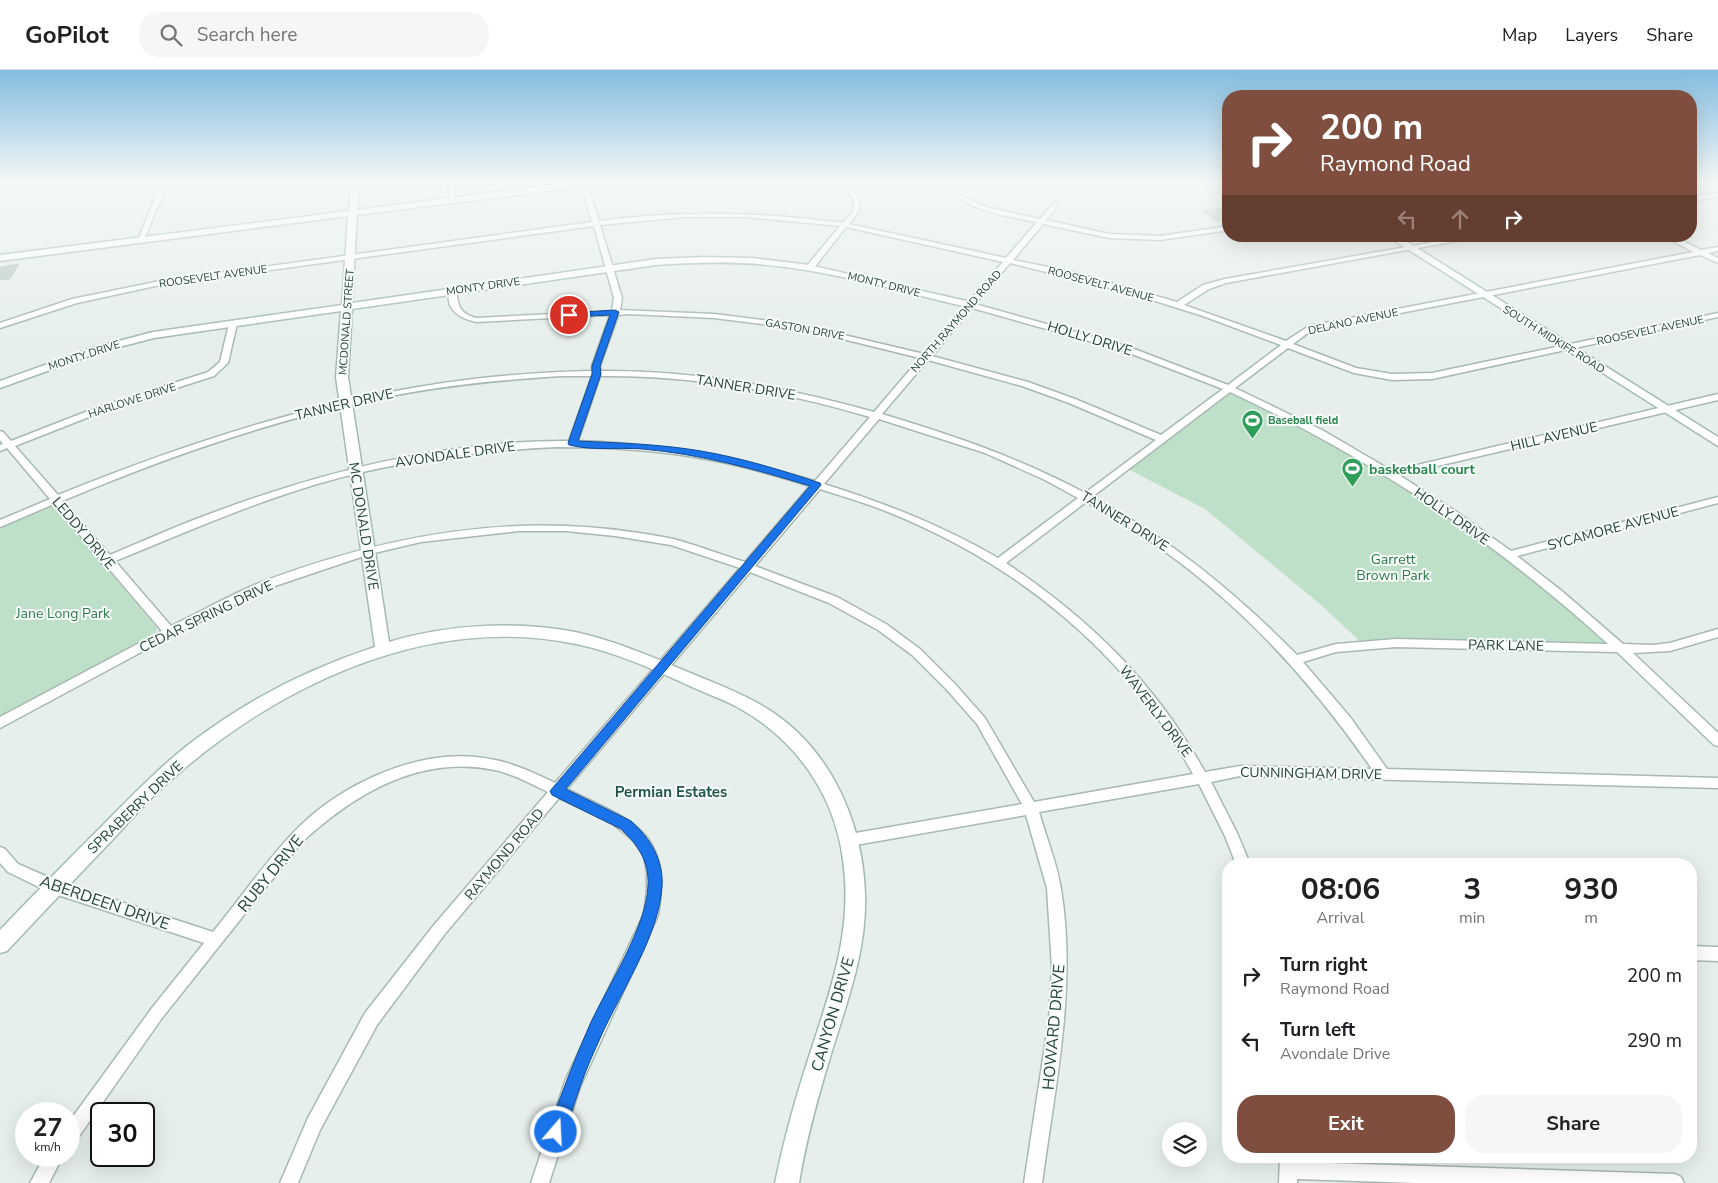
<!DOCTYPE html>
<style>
body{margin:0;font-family:"Nunito Sans",sans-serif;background:#f6f6f6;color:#202124;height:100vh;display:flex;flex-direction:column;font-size:19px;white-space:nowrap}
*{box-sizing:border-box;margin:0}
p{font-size:16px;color:#757577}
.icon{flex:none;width:28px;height:28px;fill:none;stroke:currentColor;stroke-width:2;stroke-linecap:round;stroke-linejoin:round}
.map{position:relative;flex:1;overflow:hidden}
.drawer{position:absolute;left:1222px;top:788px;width:475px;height:305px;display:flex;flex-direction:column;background:#fff;border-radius:20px;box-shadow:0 5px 20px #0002}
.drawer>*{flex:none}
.banner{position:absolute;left:1222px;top:20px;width:475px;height:152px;border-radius:20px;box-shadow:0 5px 20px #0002;background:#7f4e3f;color:#fff;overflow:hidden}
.buttons{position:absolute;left:1162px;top:1052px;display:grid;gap:10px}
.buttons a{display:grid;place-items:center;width:45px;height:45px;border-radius:50%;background:#fff;box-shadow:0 5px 20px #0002;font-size:25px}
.speed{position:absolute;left:15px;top:1032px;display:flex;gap:10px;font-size:25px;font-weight:700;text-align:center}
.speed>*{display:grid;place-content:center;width:65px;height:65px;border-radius:50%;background:#fff;box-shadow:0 5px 20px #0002;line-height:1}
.speed small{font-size:12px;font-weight:400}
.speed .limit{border:2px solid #111;border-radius:8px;background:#fff;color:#111}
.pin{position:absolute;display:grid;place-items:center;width:42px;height:42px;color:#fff;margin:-21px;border:2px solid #fff;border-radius:50%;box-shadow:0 1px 5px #0007}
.me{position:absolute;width:55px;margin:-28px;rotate:19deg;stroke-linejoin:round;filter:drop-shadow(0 0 4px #0008)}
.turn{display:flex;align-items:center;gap:18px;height:105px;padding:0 15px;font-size:22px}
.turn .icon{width:65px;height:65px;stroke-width:2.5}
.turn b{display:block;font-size:35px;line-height:42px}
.lanes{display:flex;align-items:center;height:48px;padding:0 15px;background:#0003;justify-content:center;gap:25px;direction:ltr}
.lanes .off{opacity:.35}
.eta{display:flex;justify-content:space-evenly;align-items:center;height:85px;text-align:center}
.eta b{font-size:30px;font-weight:700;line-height:35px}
.button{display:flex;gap:10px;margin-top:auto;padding:10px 15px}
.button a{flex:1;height:58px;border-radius:20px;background:#7f4e3f;color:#fff;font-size:20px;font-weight:700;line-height:58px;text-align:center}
.button a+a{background:#f6f6f6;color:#202124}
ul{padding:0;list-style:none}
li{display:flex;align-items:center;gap:15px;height:65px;padding:0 15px}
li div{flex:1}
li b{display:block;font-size:19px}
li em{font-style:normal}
header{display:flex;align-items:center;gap:30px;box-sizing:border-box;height:70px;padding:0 25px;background:#fff;border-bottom:1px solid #e0e0e0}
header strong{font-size:24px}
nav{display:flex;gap:28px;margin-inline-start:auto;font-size:18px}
.search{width:350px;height:45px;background:#f6f6f6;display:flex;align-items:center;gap:12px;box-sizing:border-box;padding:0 18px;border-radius:20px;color:#757577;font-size:19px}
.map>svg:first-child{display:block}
.green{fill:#bfe0c8}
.building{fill:#bbcac4;stroke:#b8c9c2}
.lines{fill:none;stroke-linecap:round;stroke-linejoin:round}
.street-casing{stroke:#a8b8b2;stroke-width:3}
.secondary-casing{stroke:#a4bbb3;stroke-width:3}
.street{fill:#fff;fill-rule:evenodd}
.secondary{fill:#fff;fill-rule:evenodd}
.route{fill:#1a73e8;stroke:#114b97}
.labels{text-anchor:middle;stroke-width:4;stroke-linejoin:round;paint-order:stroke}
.far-street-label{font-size:11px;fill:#24423a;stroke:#f7fbf9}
.far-leisure-label{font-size:11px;font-weight:bold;fill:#27864d;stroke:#f7fbf9;text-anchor:start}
.street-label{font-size:14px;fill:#24423a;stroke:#f7fbf9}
.leisure-label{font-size:14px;font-weight:bold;fill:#27864d;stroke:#f7fbf9;text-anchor:start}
.park-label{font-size:14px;fill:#2d7a4b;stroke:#f7fbf9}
.neighbourhood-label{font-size:15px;font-weight:bold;fill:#1f5548;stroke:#f7fbf9}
.near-street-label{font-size:16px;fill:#24423a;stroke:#f7fbf9}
</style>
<header>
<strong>GoPilot</strong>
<div class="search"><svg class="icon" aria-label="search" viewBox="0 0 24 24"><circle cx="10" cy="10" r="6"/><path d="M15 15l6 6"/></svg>Search here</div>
<nav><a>Map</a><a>Layers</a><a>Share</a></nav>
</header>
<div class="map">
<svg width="1718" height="1113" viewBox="0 0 1718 1113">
<rect width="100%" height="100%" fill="#e6efeb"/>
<path class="green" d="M 1228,319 L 1308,358 L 1461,451 L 1619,578 L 1363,574 L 1320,534 L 1205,439 L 1126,398 Z
M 51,435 L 55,437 L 157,558 L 156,562 L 90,601 L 0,646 L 0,457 Z"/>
<path class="building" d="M 1073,111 L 1132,111 L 1132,116 L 1088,123 Z
M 1229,137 L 1229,149 L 1216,151 L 1202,141 Z
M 19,194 L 10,209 L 0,210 L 0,197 Z"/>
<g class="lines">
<defs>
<path id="street" d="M 162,111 L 168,111 L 144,170 L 139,171 L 138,170 Z
M 448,111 L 454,111 L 455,132 L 450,131 Z
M 840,111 L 846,111 L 860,130 L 859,141 L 849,154 L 1006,188 L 1037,152 C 997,144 969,143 941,111 L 948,111 L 963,127 L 986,137 L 1040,149 L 1054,133 L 1058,133 L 1058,135 L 1046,150 L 1109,164 L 1160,166 L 1229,156 L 1229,160 L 1160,170 L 1109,168 L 1043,154 L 1013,190 L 1072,202 L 1177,232 L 1203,215 L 1225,209 L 1468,166 L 1484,166 L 1226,213 L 1209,219 L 1184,235 L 1286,271 L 1309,256 L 1693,182 L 1664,166 L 1673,166 L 1701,180 L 1718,177 L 1718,181 L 1708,183 L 1718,188 L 1718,193 L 1700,185 L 1312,260 L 1293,274 L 1356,298 L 1392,304 L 1432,303 L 1718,243 L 1718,247 L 1432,309 L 1392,310 L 1354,303 L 1288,278 L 1235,318 L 1322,360 L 1392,401 L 1718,324 L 1718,330 L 1399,405 L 1455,441 L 1511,481 L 1718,427 L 1718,433 L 1517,486 L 1563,522 L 1623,574 L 1653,575 L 1670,573 L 1718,559 L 1718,567 L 1670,581 L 1633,583 L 1718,663 L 1718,676 L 1714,675 L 1617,582 L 1396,577 L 1336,582 L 1303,592 L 1350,647 L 1387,699 L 1718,708 L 1718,718 L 1240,706 L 1211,712 L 1237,763 L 1250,794 L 1236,794 L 1225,766 L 1199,714 L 1039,742 C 1046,767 1057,793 1061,819 C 1077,917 1055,1016 1042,1113 L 1024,1113 L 1049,949 L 1052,898 L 1047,818 L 1026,745 L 850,776 L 845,774 L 843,770 L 845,766 L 850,764 L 1022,734 L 977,654 L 947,620 L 912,585 L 878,560 L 829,533 L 750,502 L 567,719 C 632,752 672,759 658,845 L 580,1017 L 549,1113 L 531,1113 L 566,1009 L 644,844 L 647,820 L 647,803 L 644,786 L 633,770 L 613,754 L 559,728 L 444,865 L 377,955 L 320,1060 L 298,1113 L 280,1113 L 308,1048 L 365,943 L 434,855 L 548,722 C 531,714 514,704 495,700 C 420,684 354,724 302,772 L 162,948 L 75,1072 L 69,1074 L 69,1052 L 152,938 L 204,873 L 49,822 L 8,802 L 0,793 L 0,777 L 5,779 L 18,794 L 57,811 L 213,862 C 239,830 264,794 292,764 C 340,713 424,674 495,690 C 516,694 536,704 555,713 L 740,498 L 671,475 L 615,466 L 566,461 L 519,461 L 421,472 L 370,484 L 269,518 L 173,565 L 0,658 L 0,647 L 162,561 L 105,494 L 102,494 L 101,490 L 54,434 L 0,457 L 0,450 L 50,429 L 7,378 L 0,381 L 0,375 L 3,374 L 0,370 L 0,361 L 3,362 L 11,371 L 93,339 L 208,302 L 220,292 L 229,254 L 236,252 L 237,254 L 228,293 L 214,306 L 99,343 L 15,376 L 58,425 C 233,354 402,304 592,301 L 592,296 L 610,245 L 476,252 C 459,248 444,239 450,219 L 457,221 C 457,236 461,244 476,248 L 612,241 L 614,228 L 594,156 L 160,215 L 77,233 L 0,258 L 0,253 L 72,229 L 160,211 L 592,152 L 581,114 L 584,112 L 587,114 L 599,151 C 681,140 761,142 843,153 L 853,141 L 854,130 ZM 685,147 L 746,147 L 840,156 L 806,197 L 810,199 L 813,199 L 846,157 L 1003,192 L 924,284 L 802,255 L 714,244 L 620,240 L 622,228 L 600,155 ZM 1010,193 L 1130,223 L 1203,246 L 1281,275 L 1228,315 L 1129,277 L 975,234 ZM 972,238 L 1124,281 L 1223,319 L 1161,365 L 1075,329 L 1028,312 L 932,286 ZM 629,244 L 714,248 L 802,259 L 920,288 L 874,342 C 784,317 694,300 601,301 L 600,296 L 618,245 ZM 928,290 L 1022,316 L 1069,333 L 1156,370 L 1085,423 C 1017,387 955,366 882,344 ZM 561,306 L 592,306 L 569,371 C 444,370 320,402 204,446 C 172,458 141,472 110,485 L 62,431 C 164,388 268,351 376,329 C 437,316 499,310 561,306 ZM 600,306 C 692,305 782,321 870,347 L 815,411 C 737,388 660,373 578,371 ZM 1230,322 C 1369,387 1494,470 1608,574 L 1396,569 L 1336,574 L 1297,585 C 1236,523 1169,468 1092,427 ZM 879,349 L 985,383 L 1045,410 L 1078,428 L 998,488 C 941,455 887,434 824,414 ZM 556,377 C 608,377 660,380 711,390 C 745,396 778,406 810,416 L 745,492 C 721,485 697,475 673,469 C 660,466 646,464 632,462 C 506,443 381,467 262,512 C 231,524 201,542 171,556 L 115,491 C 182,464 247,435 317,414 C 395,391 475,381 556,377 ZM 820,419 C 842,426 866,433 888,442 C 1016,493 1126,582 1193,704 L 1034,732 L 985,648 L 955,614 L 920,579 L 886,554 L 837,527 L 755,496 ZM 1086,432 C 1205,496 1296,589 1372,699 L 1240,696 L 1205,702 C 1155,613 1090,549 1006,493 Z
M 1718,123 L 1718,127 L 1691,131 L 1691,127 Z
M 1691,876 L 1718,877 L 1718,891 L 1691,890 Z
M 45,1086 L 63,1086 L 49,1113 L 30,1113 Z
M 1280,1086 L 1298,1086 L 1297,1092 L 1675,1104 L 1681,1107 L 1684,1113 L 1417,1113 L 1297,1109 L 1297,1113 L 1279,1113 Z"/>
<path id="secondary" d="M 351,111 L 359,111 L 357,140 L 583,111 L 609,111 L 605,114 L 357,145 L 352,233 L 656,189 L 704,187 L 753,188 L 809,195 L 975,233 L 976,235 L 971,238 C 909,224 848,205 785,197 C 742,191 699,192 656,195 L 352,239 L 348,307 L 389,572 C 447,554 516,551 575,562 C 612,570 648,585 683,600 C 711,612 740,622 766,638 C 830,677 863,752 865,824 C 867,880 847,932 831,984 C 818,1027 806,1069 799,1113 L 775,1113 C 783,1074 793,1037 805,999 C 827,930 854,864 843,790 C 835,725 795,668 737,637 C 723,629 707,624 692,617 C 655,600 616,582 576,574 C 424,542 269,619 160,720 C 144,734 131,750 117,765 C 80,804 43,842 7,881 L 0,883 L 0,860 C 34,824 69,789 104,754 C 134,724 162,694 196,669 C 250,628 311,598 375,577 L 336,307 L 341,241 L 154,268 L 100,282 L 0,318 L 0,311 L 92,278 L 153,262 L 342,235 L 348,146 L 0,191 L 0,185 L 349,141 Z
M 1387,166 L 1398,166 L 1718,367 L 1718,376 Z"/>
</defs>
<use href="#street" class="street-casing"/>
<use href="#secondary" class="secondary-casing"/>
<use href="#street" class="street"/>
<use href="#secondary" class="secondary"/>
</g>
<linearGradient id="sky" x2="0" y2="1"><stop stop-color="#84bce0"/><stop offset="0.42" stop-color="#f4f8f6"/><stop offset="1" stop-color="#f4f8f6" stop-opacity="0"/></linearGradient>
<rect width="1718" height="267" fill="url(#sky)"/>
<path class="route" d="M 615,240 L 619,242 L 600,296 L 601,304 L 578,371 C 619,373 660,374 701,381 C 742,388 781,400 820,413 L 821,415 L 566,719 L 631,751 C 650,768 664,790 662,817 C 659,865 622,920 602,964 C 594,982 586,999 580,1017 C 574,1034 569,1051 562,1068 L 556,1070 L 550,1068 L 548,1062 C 561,1024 575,988 591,952 C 609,914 647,856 648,815 C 649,791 638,775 621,759 L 552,725 L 550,721 L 810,416 C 755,399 700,384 642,379 C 618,377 592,381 569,375 L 568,373 L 592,304 L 592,296 L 610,245 L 569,247 L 565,245 L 569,243 Z"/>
<defs>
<symbol id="stadium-pin" viewBox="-11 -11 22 30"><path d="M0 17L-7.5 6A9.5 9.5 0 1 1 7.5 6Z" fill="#2e9e5b" stroke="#f7fbf9"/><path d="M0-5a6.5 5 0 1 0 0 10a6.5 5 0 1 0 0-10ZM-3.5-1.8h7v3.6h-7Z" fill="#fff"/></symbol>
</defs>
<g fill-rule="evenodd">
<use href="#stadium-pin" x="1240" y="338" width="25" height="34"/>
<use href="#stadium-pin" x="1340" y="386" width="25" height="34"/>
</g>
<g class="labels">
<g class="far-street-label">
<text transform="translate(213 206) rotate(-8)" y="4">ROOSEVELT AVENUE</text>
<text transform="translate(884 214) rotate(14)" y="4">MONTY DRIVE</text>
<text transform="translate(1101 214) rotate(15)" y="4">ROOSEVELT AVENUE</text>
<text transform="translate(483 216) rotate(-8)" y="4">MONTY DRIVE</text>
<text transform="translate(956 251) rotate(-49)" y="4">NORTH RAYMOND ROAD</text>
<text transform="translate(1353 251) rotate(-12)" y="4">DELANO AVENUE</text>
<text transform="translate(346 252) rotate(-86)" y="4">MCDONALD STREET</text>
<text transform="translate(805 259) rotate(10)" y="4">GASTON DRIVE</text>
<text transform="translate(1650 260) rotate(-12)" y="4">ROOSEVELT AVENUE</text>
<text transform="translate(1554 269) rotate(32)" y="4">SOUTH MIDKIFF ROAD</text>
<text transform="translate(84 285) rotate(-18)" y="4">MONTY DRIVE</text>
<text transform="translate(132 330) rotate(-18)" y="4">HARLOWE DRIVE</text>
</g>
<g class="far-leisure-label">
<text x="1268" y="354">Baseball field</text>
</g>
<g class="street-label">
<text transform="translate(1090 268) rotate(17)" y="5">HOLLY DRIVE</text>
<text transform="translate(746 317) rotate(9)" y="5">TANNER DRIVE</text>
<text transform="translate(344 334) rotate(-13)" y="5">TANNER DRIVE</text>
<text transform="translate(1554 366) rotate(-13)" y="5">HILL AVENUE</text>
<text transform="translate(455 384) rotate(-8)" y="5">AVONDALE DRIVE</text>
<text transform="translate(1452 446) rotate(35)" y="5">HOLLY DRIVE</text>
<text transform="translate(1125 451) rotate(32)" y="5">TANNER DRIVE</text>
<text transform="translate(364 456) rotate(81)" y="5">MC DONALD DRIVE</text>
<text transform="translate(1613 458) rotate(-15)" y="5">SYCAMORE AVENUE</text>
<text transform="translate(84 463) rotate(50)" y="5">LEDDY DRIVE</text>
<text transform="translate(206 546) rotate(-26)" y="5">CEDAR SPRING DRIVE</text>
<text transform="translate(1506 575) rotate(1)" y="5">PARK LANE</text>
<text transform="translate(1156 641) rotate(53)" y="5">WAVERLY DRIVE</text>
<text transform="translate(1311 703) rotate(1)" y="5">CUNNINGHAM DRIVE</text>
<text transform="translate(135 737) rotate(-44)" y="5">SPRABERRY DRIVE</text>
<text transform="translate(504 784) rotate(-50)" y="5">RAYMOND ROAD</text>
</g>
<g class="leisure-label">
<text x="1369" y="404">basketball court</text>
</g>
<g class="park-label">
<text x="1393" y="494">Garrett<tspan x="1393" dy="16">Brown Park</tspan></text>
<text x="63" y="548">Jane Long Park</text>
</g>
<g class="neighbourhood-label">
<text x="671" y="727">Permian Estates</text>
</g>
<g class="near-street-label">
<text transform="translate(270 803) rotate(-51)" y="6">RUBY DRIVE</text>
<text transform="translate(105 832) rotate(19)" y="6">ABERDEEN DRIVE</text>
<text transform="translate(832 944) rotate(-74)" y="6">CANYON DRIVE</text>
<text transform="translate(1053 957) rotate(-85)" y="6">HOWARD DRIVE</text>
</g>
</g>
</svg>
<div class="buttons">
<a><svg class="icon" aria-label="layers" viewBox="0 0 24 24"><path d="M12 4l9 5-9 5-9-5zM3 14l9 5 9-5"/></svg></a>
</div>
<div class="speed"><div>27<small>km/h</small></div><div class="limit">30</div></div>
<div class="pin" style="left:569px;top:245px;background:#d93025"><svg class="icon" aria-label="arrive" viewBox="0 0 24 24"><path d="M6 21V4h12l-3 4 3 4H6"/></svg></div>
<svg class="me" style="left:556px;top:1062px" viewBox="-20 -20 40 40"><circle r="17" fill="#1a73e8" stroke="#fff" stroke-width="3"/><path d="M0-11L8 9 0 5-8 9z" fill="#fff"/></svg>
<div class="banner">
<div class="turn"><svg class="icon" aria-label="right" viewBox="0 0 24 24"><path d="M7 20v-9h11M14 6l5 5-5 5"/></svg><div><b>200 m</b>Raymond Road</div></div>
<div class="lanes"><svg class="icon off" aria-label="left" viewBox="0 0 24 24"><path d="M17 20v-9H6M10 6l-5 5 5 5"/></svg><svg class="icon off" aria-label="ahead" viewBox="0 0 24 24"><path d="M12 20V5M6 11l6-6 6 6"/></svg><svg class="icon" aria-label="right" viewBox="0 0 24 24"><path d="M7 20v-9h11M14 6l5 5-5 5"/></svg></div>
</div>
<section class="drawer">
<div class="eta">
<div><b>08:06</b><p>Arrival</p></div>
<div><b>3</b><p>min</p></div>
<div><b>930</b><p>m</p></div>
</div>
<ul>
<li><svg class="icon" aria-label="right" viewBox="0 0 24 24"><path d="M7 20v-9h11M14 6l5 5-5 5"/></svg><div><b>Turn right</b><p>Raymond Road</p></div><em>200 m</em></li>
<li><svg class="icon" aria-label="left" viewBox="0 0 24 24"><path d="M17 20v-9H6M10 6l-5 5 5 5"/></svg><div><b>Turn left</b><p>Avondale Drive</p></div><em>290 m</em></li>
</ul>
<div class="button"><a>Exit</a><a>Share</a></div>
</section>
</div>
